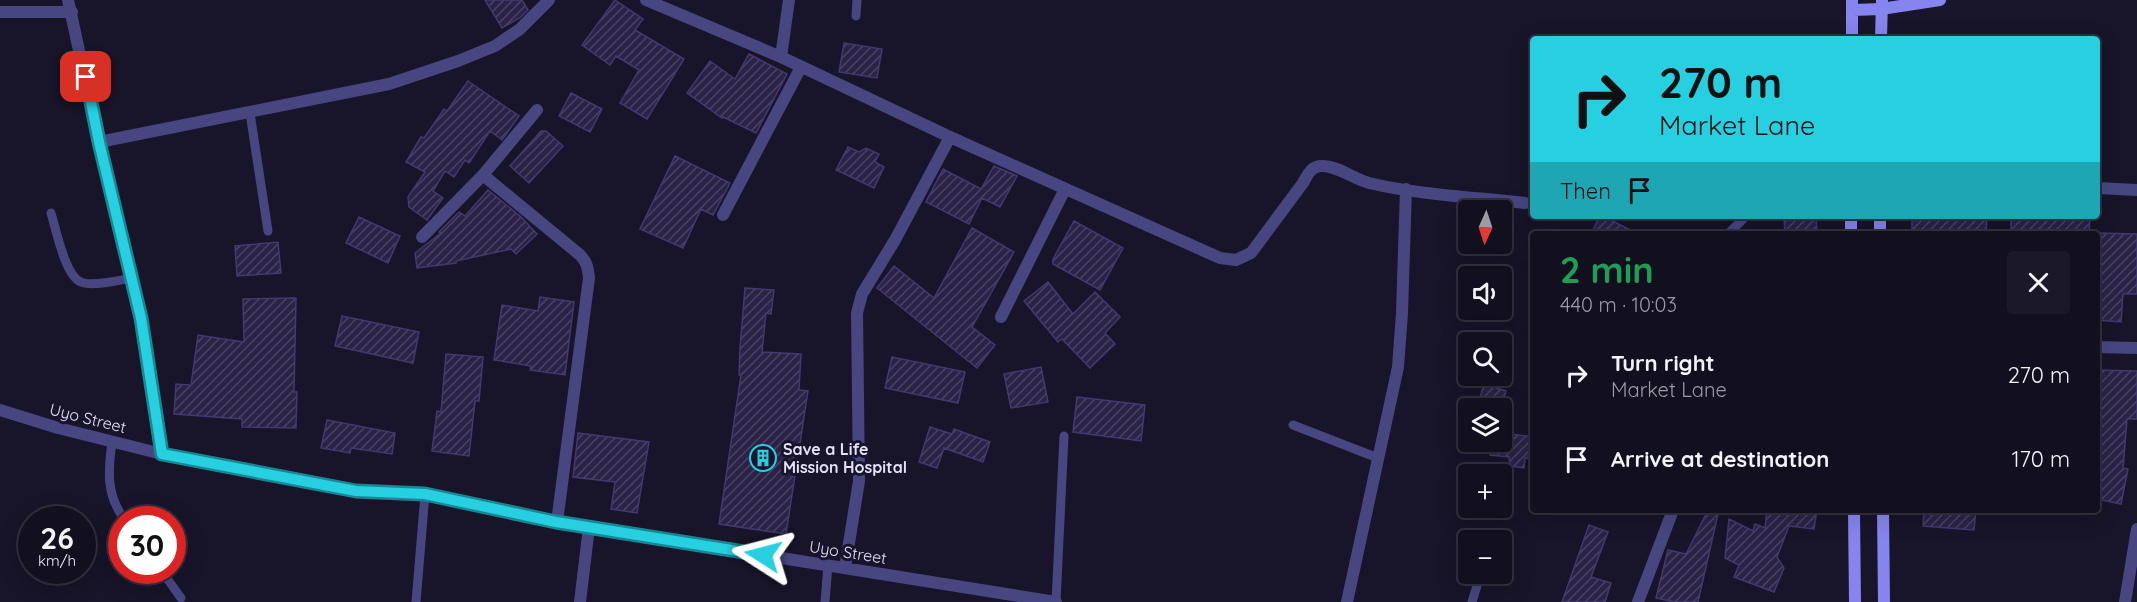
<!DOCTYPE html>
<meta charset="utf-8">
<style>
body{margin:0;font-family:Quicksand,sans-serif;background:#1b1828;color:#f1f3f6;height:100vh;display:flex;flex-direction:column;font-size:22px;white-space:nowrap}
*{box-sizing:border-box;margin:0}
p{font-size:20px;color:#9c9ca4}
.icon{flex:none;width:33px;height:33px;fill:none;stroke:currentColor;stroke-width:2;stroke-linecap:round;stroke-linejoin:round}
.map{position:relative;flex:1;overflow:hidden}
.panel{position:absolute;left:1530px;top:231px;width:570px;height:282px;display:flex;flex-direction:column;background:#120f1f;border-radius:6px;box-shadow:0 6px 24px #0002,0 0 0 2px #312f3d}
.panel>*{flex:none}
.hud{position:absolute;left:1530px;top:36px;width:570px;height:183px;border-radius:6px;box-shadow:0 6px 24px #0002,0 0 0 2px #312f3d;background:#26d0e1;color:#111;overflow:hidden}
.needle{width:39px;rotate:183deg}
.tools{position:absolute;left:1458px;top:200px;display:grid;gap:12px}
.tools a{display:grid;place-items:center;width:54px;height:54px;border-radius:6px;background:#120f1f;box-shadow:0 6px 24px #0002,0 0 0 2px #312f3d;font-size:30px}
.speed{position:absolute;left:18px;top:506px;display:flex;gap:12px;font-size:30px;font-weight:700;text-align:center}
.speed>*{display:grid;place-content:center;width:78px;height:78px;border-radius:50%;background:#120f1f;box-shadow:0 6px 24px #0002,0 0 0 2px #312f3d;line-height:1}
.speed small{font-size:15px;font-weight:400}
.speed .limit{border:9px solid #d22;background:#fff;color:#111}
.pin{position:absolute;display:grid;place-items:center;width:51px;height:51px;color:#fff;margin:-26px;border-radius:12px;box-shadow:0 3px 9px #0006}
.me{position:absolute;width:66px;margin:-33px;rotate:279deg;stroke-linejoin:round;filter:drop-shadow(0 0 4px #0008)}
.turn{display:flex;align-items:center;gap:21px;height:126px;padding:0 30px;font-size:27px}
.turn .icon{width:78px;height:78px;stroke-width:2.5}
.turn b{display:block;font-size:42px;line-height:51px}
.then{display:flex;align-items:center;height:57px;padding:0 30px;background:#0003;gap:12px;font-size:22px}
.round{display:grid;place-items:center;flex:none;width:63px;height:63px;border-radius:6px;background:#1b1828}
.summary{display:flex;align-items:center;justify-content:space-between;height:102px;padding:0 30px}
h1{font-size:36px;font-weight:800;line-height:45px;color:#1e9e55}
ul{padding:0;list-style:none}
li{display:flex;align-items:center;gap:18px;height:84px;padding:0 30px}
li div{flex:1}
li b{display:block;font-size:22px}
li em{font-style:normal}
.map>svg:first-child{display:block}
.building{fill:url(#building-hatch);stroke:#433870;stroke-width:1.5}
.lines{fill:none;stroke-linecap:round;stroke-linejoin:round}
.service{stroke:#484681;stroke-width:9}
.minor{stroke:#484681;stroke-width:12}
.secondary{stroke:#8684ee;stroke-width:12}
.route-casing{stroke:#198792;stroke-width:15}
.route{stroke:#26d0e1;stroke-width:10}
.labels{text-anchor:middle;stroke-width:6;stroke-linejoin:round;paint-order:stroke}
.street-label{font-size:16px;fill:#e3e0fb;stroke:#181429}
.poi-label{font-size:16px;font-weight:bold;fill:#e3e0fb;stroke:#181429;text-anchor:start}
</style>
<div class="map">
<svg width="2137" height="602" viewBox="0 0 2137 602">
<defs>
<pattern id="building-hatch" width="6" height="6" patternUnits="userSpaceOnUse" patternTransform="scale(1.5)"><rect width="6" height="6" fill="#2a2347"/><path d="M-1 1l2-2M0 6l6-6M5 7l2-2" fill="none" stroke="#494362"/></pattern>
</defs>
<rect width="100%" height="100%" fill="#181429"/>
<path class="building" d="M 485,0 L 522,0 L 528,10 L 521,17 L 502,28 Z
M 615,0 L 643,19 L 635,30 L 684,59 L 647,119 L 620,103 L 639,70 L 616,56 L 610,65 L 582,45 Z
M 844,43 L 882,49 L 877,78 L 839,72 Z
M 749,54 L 787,74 L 756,133 L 723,117 L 722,118 L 687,93 L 710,61 L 735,79 Z
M 468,81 L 519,116 L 502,140 L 490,131 L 469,163 L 465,160 L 454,177 L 445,171 L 433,191 L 443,198 L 427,220 L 409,207 L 408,197 L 425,172 L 406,162 L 421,137 L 424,138 L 444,109 L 447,111 Z
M 571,93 L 602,109 L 590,132 L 559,116 Z
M 541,131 L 546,131 L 563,146 L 529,183 L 510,166 Z
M 848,147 L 859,152 L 866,148 L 879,154 L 875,162 L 884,167 L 874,188 L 836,170 Z
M 675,156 L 730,183 L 713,215 L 701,209 L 683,248 L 640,229 Z
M 994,166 L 1017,176 L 1000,207 L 982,198 L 969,224 L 926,202 L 943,169 L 981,189 Z
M 488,190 L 520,216 L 537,234 L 516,254 L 511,249 L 456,261 L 456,263 L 417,268 L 415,253 L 441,233 L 439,232 L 459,212 L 465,216 Z
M 1600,216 L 1603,216 L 1638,234 L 1591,234 Z
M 1784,216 L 1816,216 L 1817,234 L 1785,234 Z
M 1912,216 L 1987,216 L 1986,234 L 1912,234 Z
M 2011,216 L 2090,216 L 2089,234 L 2011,234 Z
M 359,217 L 400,236 L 388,263 L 346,243 Z
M 1074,221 L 1123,248 L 1100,290 L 1053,264 L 1053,259 Z
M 972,228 L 1014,252 L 972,327 L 995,345 L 977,368 L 877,288 L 894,266 L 934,298 Z
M 2097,233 L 2137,234 L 2137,294 L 2123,294 L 2121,322 L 2097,320 L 2099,265 L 2097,265 Z
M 278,242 L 281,273 L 237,276 L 235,246 Z
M 1048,282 L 1073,314 L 1095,292 L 1120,317 L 1105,333 L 1115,344 L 1090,368 L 1062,339 L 1058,342 L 1024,301 Z
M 745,288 L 774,290 L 771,314 L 766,313 L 762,352 L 801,354 L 799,390 L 808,391 L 786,534 L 719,524 L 741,375 L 739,375 L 740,348 Z
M 540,297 L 574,302 L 565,375 L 530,370 L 531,366 L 494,360 L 502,305 L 538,311 Z
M 296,298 L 294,392 L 297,392 L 296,428 L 242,427 L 242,419 L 174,414 L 176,384 L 191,385 L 198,335 L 244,342 L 243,299 Z
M 342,316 L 419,332 L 413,363 L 335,346 Z
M 446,354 L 483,357 L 479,401 L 475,401 L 469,456 L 432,451 L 437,411 L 441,412 Z
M 892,357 L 965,372 L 958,403 L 885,388 Z
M 1041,367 L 1048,402 L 1011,408 L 1004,374 Z
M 2097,370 L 2137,371 L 2137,419 L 2127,419 L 2123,468 L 2128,469 L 2121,504 L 2097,499 Z
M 1484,384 L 1506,391 L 1501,408 L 1477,408 Z
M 1077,397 L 1145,405 L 1141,441 L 1073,432 Z
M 327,420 L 395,433 L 392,454 L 351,448 L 350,453 L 321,448 Z
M 930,427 L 952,434 L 954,429 L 990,442 L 983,462 L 944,448 L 937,468 L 919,462 Z
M 578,433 L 649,442 L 637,513 L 611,509 L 615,482 L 573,477 Z
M 1502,433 L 1533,437 L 1533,459 L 1525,458 L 1524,468 L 1510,466 L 1509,457 L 1490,455 L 1492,441 L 1502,441 Z
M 1708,510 L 1718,514 L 1698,602 L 1674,602 L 1656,598 L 1668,550 L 1686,554 Z
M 1767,510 L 1817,510 L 1814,529 L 1789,526 L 1777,557 L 1784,568 L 1774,592 L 1734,577 L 1739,565 L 1725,558 L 1729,519 L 1753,531 L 1755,524 L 1765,528 Z
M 1924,510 L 1976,510 L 1974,530 L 1923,526 Z
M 1589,525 L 1608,532 L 1591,577 L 1611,583 L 1605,602 L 1562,602 Z"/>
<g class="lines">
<path class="service" d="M 856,16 L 857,0
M 250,113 L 268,231
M 51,213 C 56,229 65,276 81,282 C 92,287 120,280 133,278
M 1728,234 L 1746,216
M 1293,425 L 1378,458
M 112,442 C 108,471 106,494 124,519
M 161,570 L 181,598
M 416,602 L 425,494
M 825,602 L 828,565
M 1056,602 L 1064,436
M 1472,602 L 1481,573"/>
<path class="minor" d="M 68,0 L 99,142 L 141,318 L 162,454
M 646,0 L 781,57 L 950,137 L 1220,258 L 1236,260 L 1251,253 L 1303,183 C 1308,174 1311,166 1322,166 C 1338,166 1354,179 1369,183 C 1420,195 1473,197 1525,203
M 0,12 L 72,12
M 781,57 L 789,0
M 99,142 L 389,84 L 458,61 L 495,46 L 520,29 L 549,0
M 483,175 L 580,255 C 587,262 588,268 589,278 L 557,522
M 2097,188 L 2137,190
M 723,215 L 801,67
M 422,237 L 483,175 L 537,110
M 1001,317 L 1065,189
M 2097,347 L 2137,348
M 0,410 L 58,428 L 162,454 L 356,491 L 425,494 L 557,522 L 1056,602
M 845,568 L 859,481 L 857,313 L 862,294 L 895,240 L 950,137
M 580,602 L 589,527
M 1347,602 L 1398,367 L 1402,313 L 1406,189
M 1638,602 L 1673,510
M 2125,602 L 2137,529"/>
<path class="secondary" d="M 1853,10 L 1881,9 L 1940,0
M 1852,39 L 1852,0
M 1881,39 L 1882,0
M 1851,216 L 1851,234
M 1880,216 L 1880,234
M 1854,510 L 1855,602
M 1883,510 L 1884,602"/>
</g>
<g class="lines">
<defs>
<path id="route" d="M 86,77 L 99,142 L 141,318 L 162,454 L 356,491 L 425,494 L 556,522 L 763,555"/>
</defs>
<use href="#route" class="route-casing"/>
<use href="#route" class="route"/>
</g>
<defs>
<symbol id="building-ring" viewBox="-11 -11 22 22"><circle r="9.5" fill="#181429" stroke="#26d0e1" stroke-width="1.5"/><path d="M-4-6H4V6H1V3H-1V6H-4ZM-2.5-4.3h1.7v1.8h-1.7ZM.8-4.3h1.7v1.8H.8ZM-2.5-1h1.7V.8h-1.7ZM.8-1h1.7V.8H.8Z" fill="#26d0e1"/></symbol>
</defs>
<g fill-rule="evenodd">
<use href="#building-ring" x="748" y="443" width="30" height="30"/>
</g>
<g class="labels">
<g class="street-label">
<text transform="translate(88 418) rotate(14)" y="6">Uyo Street</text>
<text transform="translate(848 552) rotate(9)" y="6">Uyo Street</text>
</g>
<g class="poi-label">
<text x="783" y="455">Save a Life<tspan x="783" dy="18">Mission Hospital</tspan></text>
</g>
</g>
</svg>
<div class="tools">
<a><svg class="needle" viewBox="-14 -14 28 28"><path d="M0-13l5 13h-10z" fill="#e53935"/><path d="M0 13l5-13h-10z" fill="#9c9ca4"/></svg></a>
<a><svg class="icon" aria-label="sound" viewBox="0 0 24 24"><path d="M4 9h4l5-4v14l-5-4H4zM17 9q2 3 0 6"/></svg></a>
<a><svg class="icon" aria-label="search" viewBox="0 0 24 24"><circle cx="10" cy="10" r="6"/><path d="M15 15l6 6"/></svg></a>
<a><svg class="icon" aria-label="layers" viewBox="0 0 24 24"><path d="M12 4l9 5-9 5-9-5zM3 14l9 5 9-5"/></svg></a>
<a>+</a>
<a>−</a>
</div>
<div class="speed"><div>26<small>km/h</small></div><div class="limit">30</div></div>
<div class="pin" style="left:86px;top:77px;background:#d93025"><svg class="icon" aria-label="arrive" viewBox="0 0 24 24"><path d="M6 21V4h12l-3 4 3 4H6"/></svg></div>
<svg class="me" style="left:763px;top:555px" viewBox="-20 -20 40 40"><path d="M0-17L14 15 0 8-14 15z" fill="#26d0e1" stroke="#fff" stroke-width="4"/></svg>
<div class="hud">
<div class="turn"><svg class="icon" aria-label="right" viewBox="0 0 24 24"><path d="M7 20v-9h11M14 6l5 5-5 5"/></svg><div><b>270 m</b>Market Lane</div></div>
<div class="then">Then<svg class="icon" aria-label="arrive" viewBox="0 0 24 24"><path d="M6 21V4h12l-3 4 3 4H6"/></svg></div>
</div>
<section class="panel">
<div class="summary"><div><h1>2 min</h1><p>440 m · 10:03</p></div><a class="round"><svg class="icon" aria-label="close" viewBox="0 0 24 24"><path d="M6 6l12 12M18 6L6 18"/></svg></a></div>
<ul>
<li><svg class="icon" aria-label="right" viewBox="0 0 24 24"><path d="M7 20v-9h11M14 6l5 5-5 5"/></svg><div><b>Turn right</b><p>Market Lane</p></div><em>270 m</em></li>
<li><svg class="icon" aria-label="arrive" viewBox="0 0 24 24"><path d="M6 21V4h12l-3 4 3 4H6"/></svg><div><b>Arrive at destination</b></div><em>170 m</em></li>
</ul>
</section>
</div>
